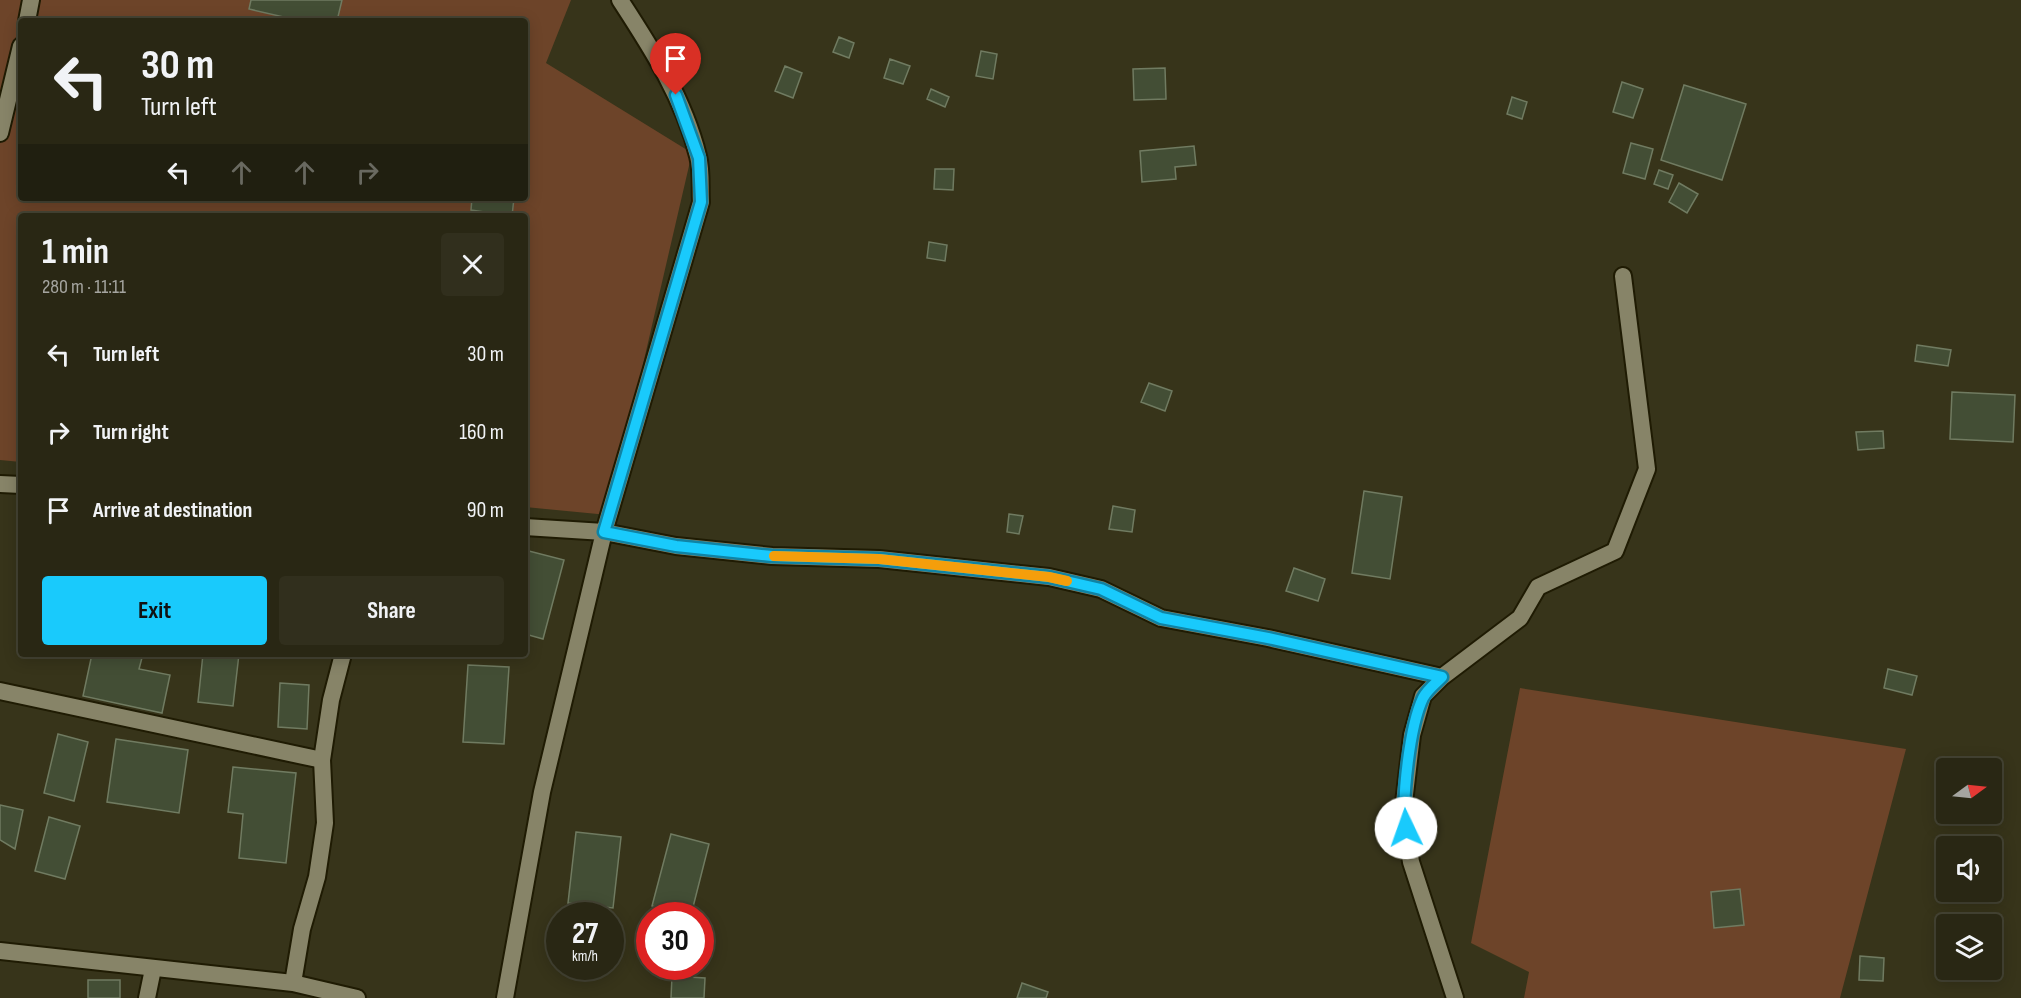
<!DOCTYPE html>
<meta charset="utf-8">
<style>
body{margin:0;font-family:"Sofia Sans Condensed",sans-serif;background:#312f1d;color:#f1f3f6;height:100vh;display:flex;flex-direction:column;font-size:22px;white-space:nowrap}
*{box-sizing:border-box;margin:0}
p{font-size:20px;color:#a5a5a0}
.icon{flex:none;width:33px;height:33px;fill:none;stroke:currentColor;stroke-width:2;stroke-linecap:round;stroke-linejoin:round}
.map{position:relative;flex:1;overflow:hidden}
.sheet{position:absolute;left:18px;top:213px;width:510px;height:444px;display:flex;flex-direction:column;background:#292714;border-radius:6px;box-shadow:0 3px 15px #0003,0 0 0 2px #454434}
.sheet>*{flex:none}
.hud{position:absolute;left:18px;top:18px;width:510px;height:183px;border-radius:6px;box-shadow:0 3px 15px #0003,0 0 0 2px #454434;background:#292714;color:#f1f3f6;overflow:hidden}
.needle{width:39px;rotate:75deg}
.fabs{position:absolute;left:1936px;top:758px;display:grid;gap:12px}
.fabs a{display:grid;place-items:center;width:66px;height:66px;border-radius:6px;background:#292714;box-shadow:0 3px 15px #0003,0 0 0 2px #454434;font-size:30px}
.speed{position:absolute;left:546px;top:902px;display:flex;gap:12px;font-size:30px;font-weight:700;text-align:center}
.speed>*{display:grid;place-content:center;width:78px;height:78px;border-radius:50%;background:#292714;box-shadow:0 3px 15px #0003,0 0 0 2px #454434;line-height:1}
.speed small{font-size:15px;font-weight:400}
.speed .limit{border:9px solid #d22;background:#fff;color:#111}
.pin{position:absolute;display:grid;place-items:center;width:51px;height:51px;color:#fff;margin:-62px -26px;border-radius:50% 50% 50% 0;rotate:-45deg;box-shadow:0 0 6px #0007}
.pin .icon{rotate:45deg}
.me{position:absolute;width:66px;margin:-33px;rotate:357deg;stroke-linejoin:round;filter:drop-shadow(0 0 4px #0008)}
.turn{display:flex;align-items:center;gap:21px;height:126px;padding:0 24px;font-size:27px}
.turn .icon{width:78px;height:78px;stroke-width:2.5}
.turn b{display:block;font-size:42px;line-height:51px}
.lanes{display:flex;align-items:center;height:57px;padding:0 24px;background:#0003;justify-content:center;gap:30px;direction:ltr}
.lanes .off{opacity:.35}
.round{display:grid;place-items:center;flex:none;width:63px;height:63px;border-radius:6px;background:#312f1d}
.headline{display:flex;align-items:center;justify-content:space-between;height:102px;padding:0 24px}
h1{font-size:36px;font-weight:700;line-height:45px}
.button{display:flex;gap:12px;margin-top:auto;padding:12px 24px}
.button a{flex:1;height:69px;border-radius:6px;background:#19cafc;color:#111;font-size:24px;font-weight:700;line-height:69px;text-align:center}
.button a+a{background:#312f1d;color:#f1f3f6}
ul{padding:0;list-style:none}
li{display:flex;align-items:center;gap:18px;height:78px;padding:0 24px}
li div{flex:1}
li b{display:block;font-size:22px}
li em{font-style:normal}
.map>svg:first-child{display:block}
.green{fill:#6d4429;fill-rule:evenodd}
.building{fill:#434e35;stroke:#707b61;stroke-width:1.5}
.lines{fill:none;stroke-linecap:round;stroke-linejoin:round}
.minor-casing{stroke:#1f1b03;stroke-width:20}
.minor{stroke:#878468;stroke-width:16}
.route-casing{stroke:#1083a4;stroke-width:15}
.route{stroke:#19cafc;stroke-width:10}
.slow{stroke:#f59e0b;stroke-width:10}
</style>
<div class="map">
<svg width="2021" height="998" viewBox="0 0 2021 998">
<rect width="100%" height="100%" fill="#37341a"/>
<path class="green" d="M 0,0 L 571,0 L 546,63 L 692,153 L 608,515 L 525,507 L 525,216 L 21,216 L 21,462 L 0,460 ZM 21,21 L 525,21 L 525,198 L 21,198 Z
M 1520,688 L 1906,749 L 1840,998 L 1524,998 L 1529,972 L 1471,943 Z"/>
<path class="building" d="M 251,0 L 342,0 L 337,21 L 301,21 L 249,9 Z
M 839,37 L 854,43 L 849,58 L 833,52 Z
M 981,51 L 997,54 L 993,79 L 976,76 Z
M 890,59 L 910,66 L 903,84 L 884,78 Z
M 785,66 L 802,73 L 793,98 L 775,91 Z
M 1165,68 L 1166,99 L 1134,100 L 1133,69 Z
M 1622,82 L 1643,89 L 1633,118 L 1613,112 Z
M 1684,85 L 1746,104 L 1722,180 L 1661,160 Z
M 931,89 L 949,97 L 945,107 L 927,99 Z
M 1512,97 L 1527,102 L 1522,119 L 1507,114 Z
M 1631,143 L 1653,149 L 1645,179 L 1623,173 Z
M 1194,146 L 1196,165 L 1175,167 L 1176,179 L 1142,182 L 1140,151 Z
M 935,169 L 954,169 L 953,190 L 934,189 Z
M 1659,170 L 1673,175 L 1668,189 L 1654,184 Z
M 1679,183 L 1698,194 L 1687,213 L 1669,202 Z
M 472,198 L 514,198 L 512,216 L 471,210 Z
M 929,242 L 947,245 L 945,261 L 927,258 Z
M 1917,345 L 1951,350 L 1948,366 L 1915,361 Z
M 1149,383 L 1172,391 L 1165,411 L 1141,402 Z
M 1952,392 L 2015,395 L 2013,442 L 1950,439 Z
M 1883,431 L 1884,448 L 1858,450 L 1856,432 Z
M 1364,491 L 1402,497 L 1390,579 L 1352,573 Z
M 1113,506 L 1135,510 L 1132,532 L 1109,529 Z
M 1009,514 L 1023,516 L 1019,534 L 1007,532 Z
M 525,550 L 564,560 L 543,639 L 525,634 Z
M 1294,568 L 1325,579 L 1318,601 L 1286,591 Z
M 92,654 L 143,654 L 139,669 L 170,675 L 162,713 L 83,696 Z
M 203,654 L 239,654 L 233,706 L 198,702 Z
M 468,665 L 509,667 L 504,744 L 463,742 Z
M 1888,669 L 1917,676 L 1912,695 L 1884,688 Z
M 280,683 L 309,685 L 307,729 L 278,727 Z
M 58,734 L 88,742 L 74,801 L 44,793 Z
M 116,739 L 188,750 L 179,813 L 107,802 Z
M 233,767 L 296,773 L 286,863 L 239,858 L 243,814 L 228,812 Z
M 0,805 L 23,810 L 15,849 L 0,840 Z
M 49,817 L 80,826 L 65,879 L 35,871 Z
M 576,832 L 621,837 L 613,908 L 568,903 Z
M 671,834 L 709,844 L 691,915 L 683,915 L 652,906 Z
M 1740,889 L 1744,925 L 1714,928 L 1711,892 Z
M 1860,956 L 1884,958 L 1883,981 L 1859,980 Z
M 672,976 L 705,978 L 704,998 L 671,998 Z
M 88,980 L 120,980 L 120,998 L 88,998 Z
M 1022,983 L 1048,992 L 1046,998 L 1017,998 Z"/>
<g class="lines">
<defs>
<path id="minor" d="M 27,21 L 31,0
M 0,133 L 21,46
M 0,484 L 21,485
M 525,527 L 604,532 L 676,546 L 772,556 L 879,559 L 1049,577 L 1101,589 L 1161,618 L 1268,638 L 1442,677
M 0,691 L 322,760
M 0,951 L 293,983 L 357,998
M 293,983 L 302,929 L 317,877 L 325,823 L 322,760 L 331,700 L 343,654
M 147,998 L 153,969
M 505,998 L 542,792 L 604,532 L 701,202 C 700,188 702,171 698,156 C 684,99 652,49 620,0
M 1455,998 L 1411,862 L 1403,811 L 1412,735 L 1423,696 L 1442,677 L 1520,618 L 1538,587 L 1615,551 L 1647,469 L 1623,276"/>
</defs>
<use href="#minor" class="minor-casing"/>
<use href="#minor" class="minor"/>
</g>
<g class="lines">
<defs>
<path id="route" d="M 676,95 L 699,158 L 701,202 L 604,532 L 676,546 L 772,556 L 879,559 L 1049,577 L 1101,589 L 1161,618 L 1268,638 L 1442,677 C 1436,683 1427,690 1423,698 C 1410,725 1401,799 1406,828"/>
</defs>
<use href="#route" class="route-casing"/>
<use href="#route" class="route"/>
<path class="slow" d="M 774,556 L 879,559 L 1049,577 L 1067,581"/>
</g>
</svg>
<div class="fabs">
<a><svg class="needle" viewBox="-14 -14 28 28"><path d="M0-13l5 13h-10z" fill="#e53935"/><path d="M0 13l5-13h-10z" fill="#a5a5a0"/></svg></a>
<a><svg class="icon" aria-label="sound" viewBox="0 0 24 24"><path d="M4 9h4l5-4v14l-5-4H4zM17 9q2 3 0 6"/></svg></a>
<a><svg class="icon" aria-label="layers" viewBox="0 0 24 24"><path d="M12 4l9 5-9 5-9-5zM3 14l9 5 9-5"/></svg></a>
</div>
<div class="speed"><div>27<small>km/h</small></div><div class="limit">30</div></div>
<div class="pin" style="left:676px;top:95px;background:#d93025"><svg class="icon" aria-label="arrive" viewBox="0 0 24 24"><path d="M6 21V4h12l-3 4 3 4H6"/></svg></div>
<svg class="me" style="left:1406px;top:828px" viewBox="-20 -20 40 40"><circle r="19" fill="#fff"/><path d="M0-13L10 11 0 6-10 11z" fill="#19cafc"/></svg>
<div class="hud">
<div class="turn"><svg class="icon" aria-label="left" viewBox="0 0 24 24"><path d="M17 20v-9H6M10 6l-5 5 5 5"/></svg><div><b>30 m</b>Turn left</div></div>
<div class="lanes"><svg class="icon" aria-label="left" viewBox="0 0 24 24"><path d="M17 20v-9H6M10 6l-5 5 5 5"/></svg><svg class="icon off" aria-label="ahead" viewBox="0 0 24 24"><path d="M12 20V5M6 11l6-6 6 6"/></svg><svg class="icon off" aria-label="ahead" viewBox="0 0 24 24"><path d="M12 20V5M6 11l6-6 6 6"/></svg><svg class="icon off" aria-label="right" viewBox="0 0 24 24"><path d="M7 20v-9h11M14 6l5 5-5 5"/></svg></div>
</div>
<section class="sheet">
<div class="headline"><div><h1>1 min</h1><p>280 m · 11:11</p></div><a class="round"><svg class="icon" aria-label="close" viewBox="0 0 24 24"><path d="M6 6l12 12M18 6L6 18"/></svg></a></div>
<ul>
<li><svg class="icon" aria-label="left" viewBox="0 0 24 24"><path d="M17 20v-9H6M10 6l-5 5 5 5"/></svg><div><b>Turn left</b></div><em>30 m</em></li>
<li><svg class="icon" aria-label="right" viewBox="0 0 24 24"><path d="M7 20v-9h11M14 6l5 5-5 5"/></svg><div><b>Turn right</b></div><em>160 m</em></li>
<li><svg class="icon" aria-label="arrive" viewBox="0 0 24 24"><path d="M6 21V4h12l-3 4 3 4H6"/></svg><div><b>Arrive at destination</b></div><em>90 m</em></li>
</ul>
<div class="button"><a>Exit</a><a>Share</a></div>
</section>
</div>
